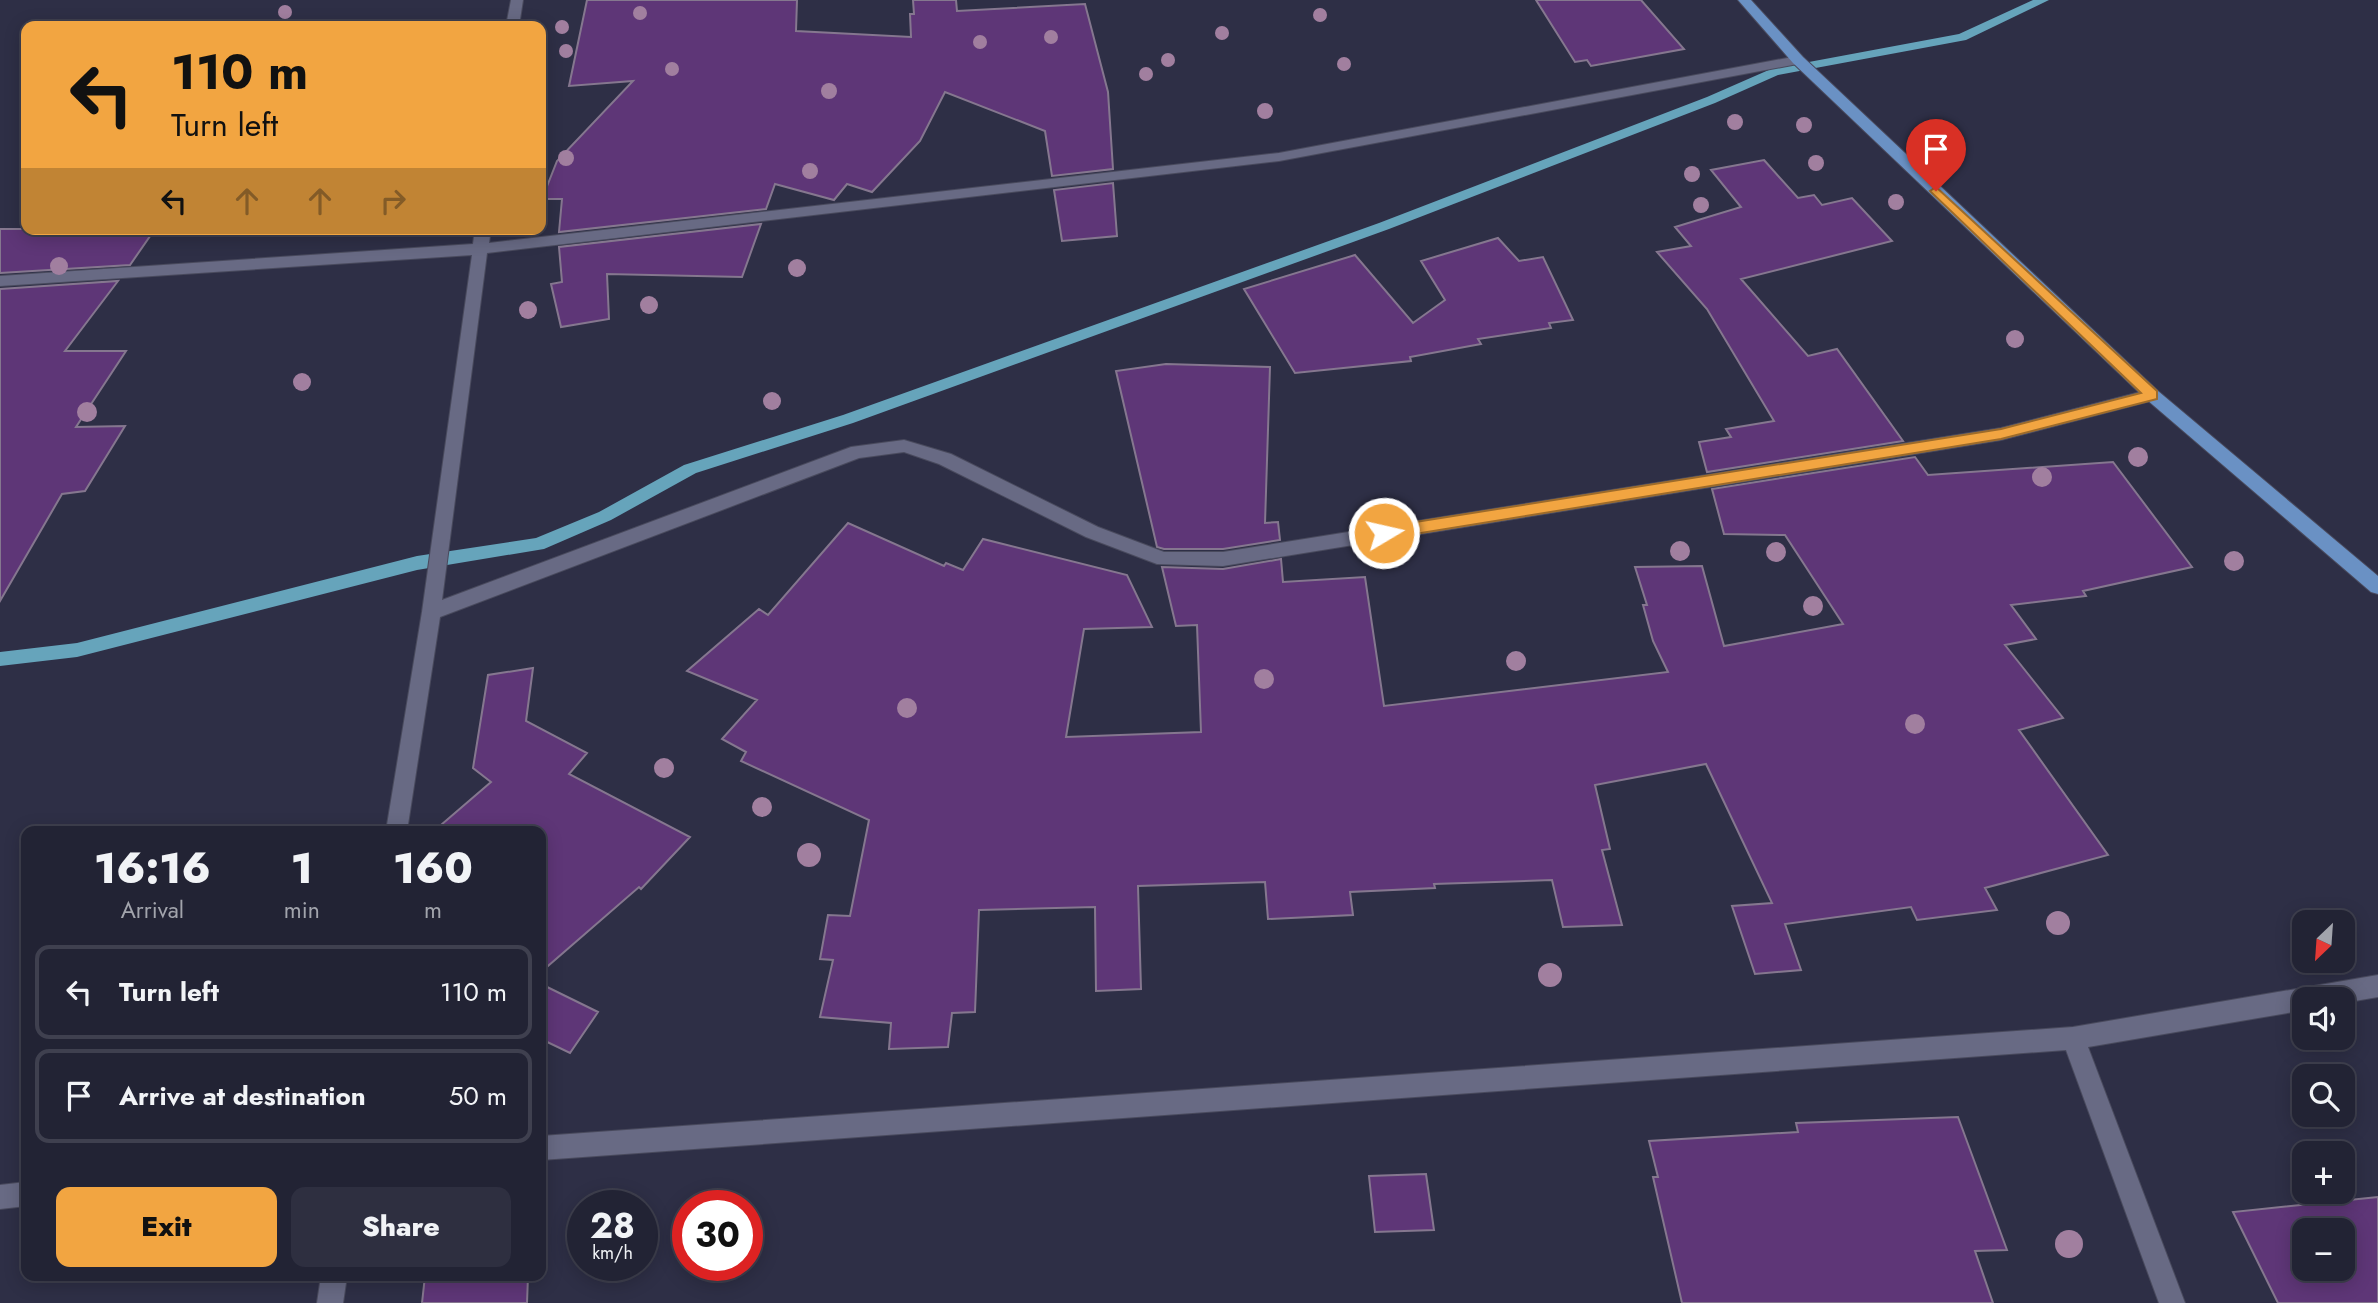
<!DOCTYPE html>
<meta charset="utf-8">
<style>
body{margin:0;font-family:Jost,sans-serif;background:#2e2f40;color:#f1f3f6;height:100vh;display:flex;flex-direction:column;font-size:26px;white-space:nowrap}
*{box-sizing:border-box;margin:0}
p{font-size:23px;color:#a2a4ac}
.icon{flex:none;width:38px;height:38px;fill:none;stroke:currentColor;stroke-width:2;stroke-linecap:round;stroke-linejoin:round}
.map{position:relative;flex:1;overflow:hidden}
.drawer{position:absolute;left:21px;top:826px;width:525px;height:455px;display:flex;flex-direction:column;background:#222334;border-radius:14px;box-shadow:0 4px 18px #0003,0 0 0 2px #3f404f}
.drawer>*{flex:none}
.hud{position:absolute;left:21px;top:21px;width:525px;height:214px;border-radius:14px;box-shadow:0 4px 18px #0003,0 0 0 2px #3f404f;background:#f2a541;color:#111;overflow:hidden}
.needle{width:46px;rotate:205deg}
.controls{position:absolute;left:2292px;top:910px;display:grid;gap:14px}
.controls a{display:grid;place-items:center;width:63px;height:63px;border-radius:14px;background:#222334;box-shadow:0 4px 18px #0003,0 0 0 2px #3f404f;font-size:35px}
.speed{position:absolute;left:567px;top:1190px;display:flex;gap:14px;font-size:35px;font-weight:700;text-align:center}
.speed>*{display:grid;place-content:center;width:91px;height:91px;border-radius:50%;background:#222334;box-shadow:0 4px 18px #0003,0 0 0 2px #3f404f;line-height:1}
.speed small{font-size:18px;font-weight:400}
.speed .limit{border:10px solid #d22;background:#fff;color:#111}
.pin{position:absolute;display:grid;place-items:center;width:60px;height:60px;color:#fff;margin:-72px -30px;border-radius:50% 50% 50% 0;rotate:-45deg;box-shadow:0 0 7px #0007}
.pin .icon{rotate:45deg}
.me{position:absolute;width:77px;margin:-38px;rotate:81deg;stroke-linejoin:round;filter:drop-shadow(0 0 5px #0008)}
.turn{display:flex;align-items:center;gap:24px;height:147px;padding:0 35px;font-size:32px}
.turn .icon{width:91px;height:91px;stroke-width:2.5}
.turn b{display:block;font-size:49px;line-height:60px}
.lanes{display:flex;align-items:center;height:66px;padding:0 35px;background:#0003;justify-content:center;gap:35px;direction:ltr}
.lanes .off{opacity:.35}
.eta{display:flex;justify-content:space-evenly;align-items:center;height:119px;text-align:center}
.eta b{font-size:42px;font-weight:800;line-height:49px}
.button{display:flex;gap:14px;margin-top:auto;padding:14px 35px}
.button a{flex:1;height:80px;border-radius:14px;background:#f2a541;color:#111;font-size:28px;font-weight:800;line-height:80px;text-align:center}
.button a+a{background:#2e2f40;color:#f1f3f6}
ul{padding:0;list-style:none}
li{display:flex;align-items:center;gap:21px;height:94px;margin:0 14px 10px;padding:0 21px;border:4px solid #3f404f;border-radius:14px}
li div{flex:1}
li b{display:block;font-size:26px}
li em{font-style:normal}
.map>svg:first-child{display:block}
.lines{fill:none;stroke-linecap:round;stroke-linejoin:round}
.stream{fill:#66a4bb;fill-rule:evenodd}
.building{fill:#5e3677;stroke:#85778f;stroke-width:2;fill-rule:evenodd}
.minor-casing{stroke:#494a5d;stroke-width:2}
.primary-casing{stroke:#494a5d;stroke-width:2}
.minor{fill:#686a84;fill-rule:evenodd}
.primary{fill:#6a91c4;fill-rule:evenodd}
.tree{fill:#a17f9f}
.route{fill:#f2a541;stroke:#9d6b2a;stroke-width:2}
</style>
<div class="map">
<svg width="2378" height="1303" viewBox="0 0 2378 1303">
<rect width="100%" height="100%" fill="#2e2f46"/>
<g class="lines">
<path class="stream" d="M 2033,0 L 2049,0 L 1966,40 L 1778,75 L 1715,103 L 1389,229 L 853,423 L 696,473 L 611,520 L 544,549 L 417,570 L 77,657 L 0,666 L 0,652 L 77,643 L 417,556 L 536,538 L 599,512 L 684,465 L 843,415 L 1379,223 L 1707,97 L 1771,69 L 1959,34 Z"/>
</g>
<path class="building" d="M 587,0 L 797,0 L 796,31 L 911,37 L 910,14 L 914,14 L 913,0 L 956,0 L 957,11 L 1085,4 L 1108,92 L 1113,169 L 1052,176 L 1045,131 L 945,92 L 920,141 L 872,192 L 847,184 L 834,200 L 775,184 L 766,209 L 559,232 L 562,199 L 542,199 L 557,161 L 633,81 L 569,86 Z
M 1536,0 L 1641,0 L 1684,49 L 1591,66 L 1587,60 L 1575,62 Z
M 1764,160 L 1798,198 L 1814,195 L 1822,205 L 1852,198 L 1892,241 L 1741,279 L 1808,356 L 1837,349 L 1903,441 L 1707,472 L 1699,442 L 1731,437 L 1726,429 L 1774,421 L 1707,309 L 1657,252 L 1691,246 L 1675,227 L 1741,207 L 1711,170 Z
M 1113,183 L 1117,236 L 1062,241 L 1054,190 Z
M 761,224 L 742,277 L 607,274 L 609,319 L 561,327 L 551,284 L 562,282 L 559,247 Z
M 0,229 L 155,229 L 130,265 L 0,273 Z
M 1498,238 L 1519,261 L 1543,257 L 1573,320 L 1549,323 L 1551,328 L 1478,339 L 1481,344 L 1410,357 L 1411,361 L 1295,373 L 1244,289 L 1355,255 L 1413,323 L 1445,300 L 1421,261 Z
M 118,281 L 65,351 L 126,351 L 76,427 L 125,426 L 85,491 L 62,494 L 0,601 L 0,289 Z
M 1166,364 L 1270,367 L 1265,523 L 1278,522 L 1280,540 L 1223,549 L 1164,549 L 1157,547 L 1116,371 Z
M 1915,457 L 1928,475 L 2113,462 L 2192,567 L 2083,591 L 2086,596 L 2011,605 L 2036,639 L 2005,645 L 2063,718 L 2019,730 L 2108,855 L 1985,888 L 1997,910 L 1917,920 L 1911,907 L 1785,924 L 1801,970 L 1755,974 L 1732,906 L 1772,903 L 1706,764 L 1595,785 L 1610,849 L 1602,850 L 1622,925 L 1563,927 L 1552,880 L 1434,884 L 1435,888 L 1350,892 L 1353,915 L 1268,919 L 1265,882 L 1138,886 L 1141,989 L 1096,991 L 1095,907 L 979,910 L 975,1012 L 952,1013 L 948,1047 L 889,1049 L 891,1023 L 820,1017 L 833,960 L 820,959 L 828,915 L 850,916 L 869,820 L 741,761 L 746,752 L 722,739 L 757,700 L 687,671 L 759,609 L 768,615 L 848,523 L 944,566 L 946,563 L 963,570 L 983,539 L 1127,575 L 1152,627 L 1084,629 L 1066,737 L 1201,732 L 1197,625 L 1176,626 L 1162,567 L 1223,569 L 1281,559 L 1283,582 L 1365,577 L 1384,706 L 1668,672 L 1653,641 L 1643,605 L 1647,605 L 1635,567 L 1702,566 L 1724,646 L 1843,624 L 1785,535 L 1724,534 L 1712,489 Z
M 533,668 L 526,721 L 587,753 L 569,774 L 690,837 L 641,889 L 639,887 L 541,972 L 541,831 L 434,831 L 491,782 L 473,768 L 488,675 Z
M 541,984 L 598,1012 L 570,1053 L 541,1039 Z
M 1958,1117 L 2007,1250 L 1975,1251 L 1993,1303 L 1682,1303 L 1653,1177 L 1658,1177 L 1649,1141 L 1798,1132 L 1796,1123 Z
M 1426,1174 L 1434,1230 L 1375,1232 L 1369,1176 Z
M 2378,1197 L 2378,1303 L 2278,1303 L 2233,1212 ZM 2305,1230 L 2343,1230 L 2343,1269 L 2305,1269 Z
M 425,1276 L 528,1276 L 527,1303 L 422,1303 Z"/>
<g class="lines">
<defs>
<path id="minor" d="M 511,0 L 523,0 L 519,26 L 506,26 Z
M 1798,56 L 1805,60 L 1803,63 L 1279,161 L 487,253 L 442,600 L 851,447 L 904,440 L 951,454 L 1098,527 L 1164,552 L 1223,552 L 2001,428 L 2152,389 L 2160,395 L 2158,399 L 2001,440 L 1223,566 L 1157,564 L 1086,537 L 939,464 L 904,452 L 859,458 L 440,617 L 407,831 L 386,831 L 422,612 L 472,255 L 0,286 L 0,276 L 473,244 L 475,229 L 491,229 L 489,243 L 1279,153 Z
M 2378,975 L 2378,997 L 2343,1003 L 2343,999 L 2305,999 L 2305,1010 L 2088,1047 L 2185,1303 L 2159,1303 L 2066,1050 L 541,1160 L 541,1136 L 2073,1027 Z
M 26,1182 L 26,1206 L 0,1209 L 0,1185 Z
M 321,1276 L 347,1276 L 343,1303 L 317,1303 Z"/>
<path id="primary" d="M 1738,0 L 1751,0 L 1803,57 L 2158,391 L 2378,576 L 2378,594 L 2371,592 L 2146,399 L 1793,63 Z"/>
</defs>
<use href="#minor" class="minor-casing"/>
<use href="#primary" class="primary-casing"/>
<use href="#minor" class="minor"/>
<use href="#primary" class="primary"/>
</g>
<g class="tree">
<circle cx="285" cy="12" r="7"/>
<circle cx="640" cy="13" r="7"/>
<circle cx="1320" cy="15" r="7"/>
<circle cx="562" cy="27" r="7"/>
<circle cx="1222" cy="33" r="7"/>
<circle cx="1051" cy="37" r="7"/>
<circle cx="980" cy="42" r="7"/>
<circle cx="566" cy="51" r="7"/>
<circle cx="1168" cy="60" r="7"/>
<circle cx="1344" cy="64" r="7"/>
<circle cx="672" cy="69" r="7"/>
<circle cx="1146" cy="74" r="7"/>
<circle cx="829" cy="91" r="8"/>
<circle cx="1265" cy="111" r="8"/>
<circle cx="1735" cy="122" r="8"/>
<circle cx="1804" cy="125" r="8"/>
<circle cx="566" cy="158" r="8"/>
<circle cx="1816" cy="163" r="8"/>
<circle cx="810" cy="171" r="8"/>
<circle cx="1692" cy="174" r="8"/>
<circle cx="1896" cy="202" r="8"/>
<circle cx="1701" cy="205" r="8"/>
<circle cx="59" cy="266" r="9"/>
<circle cx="797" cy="268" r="9"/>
<circle cx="649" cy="305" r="9"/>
<circle cx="528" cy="310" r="9"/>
<circle cx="2015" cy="339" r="9"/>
<circle cx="302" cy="382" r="9"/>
<circle cx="772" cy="401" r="9"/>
<circle cx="87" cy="412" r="10"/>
<circle cx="2138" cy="457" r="10"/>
<circle cx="2042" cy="477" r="10"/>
<circle cx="1680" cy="551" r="10"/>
<circle cx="1776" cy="552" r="10"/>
<circle cx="2234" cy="561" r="10"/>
<circle cx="1813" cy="606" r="10"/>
<circle cx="1516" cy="661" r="10"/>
<circle cx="1264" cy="679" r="10"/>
<circle cx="907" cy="708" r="10"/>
<circle cx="1915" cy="724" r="10"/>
<circle cx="664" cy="768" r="10"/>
<circle cx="762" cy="807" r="10"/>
<circle cx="809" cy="855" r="12"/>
<circle cx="2058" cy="923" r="12"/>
<circle cx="1550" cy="975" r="12"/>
<circle cx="2069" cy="1244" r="14"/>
</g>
<path class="route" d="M 1936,187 L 2157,391 L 2157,399 L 2001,439 L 1384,539 L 1379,537 L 1376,533 L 1379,529 L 1384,527 L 2001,429 L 2141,393 L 1932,193 L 1930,191 Z"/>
</svg>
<div class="controls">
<a><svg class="needle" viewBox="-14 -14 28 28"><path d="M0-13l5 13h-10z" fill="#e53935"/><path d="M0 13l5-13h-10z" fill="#a2a4ac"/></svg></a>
<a><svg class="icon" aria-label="sound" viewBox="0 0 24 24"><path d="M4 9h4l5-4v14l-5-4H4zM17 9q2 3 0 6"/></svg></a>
<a><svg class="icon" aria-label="search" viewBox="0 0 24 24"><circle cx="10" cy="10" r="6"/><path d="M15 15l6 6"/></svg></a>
<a>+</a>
<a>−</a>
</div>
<div class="speed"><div>28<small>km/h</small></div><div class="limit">30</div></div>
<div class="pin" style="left:1936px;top:191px;background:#d93025"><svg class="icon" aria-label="arrive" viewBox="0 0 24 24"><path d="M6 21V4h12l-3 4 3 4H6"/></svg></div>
<svg class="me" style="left:1384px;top:533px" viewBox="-20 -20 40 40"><circle r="17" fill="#f2a541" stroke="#fff" stroke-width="3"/><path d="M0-11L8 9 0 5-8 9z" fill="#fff"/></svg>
<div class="hud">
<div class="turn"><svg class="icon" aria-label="left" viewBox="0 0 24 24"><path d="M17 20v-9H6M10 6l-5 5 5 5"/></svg><div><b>110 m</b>Turn left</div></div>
<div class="lanes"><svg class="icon" aria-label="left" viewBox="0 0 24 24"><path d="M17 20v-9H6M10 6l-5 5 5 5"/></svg><svg class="icon off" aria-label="ahead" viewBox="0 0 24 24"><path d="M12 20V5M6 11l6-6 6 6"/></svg><svg class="icon off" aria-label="ahead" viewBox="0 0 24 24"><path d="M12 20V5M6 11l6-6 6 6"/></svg><svg class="icon off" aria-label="right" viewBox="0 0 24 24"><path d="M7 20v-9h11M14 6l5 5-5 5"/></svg></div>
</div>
<section class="drawer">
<div class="eta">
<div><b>16:16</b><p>Arrival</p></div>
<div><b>1</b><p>min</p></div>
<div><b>160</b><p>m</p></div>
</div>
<ul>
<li><svg class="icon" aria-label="left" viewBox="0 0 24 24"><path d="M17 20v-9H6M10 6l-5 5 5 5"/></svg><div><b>Turn left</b></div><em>110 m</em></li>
<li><svg class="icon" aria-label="arrive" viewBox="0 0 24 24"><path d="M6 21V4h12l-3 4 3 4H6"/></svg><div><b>Arrive at destination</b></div><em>50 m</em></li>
</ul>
<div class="button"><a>Exit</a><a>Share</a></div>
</section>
</div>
